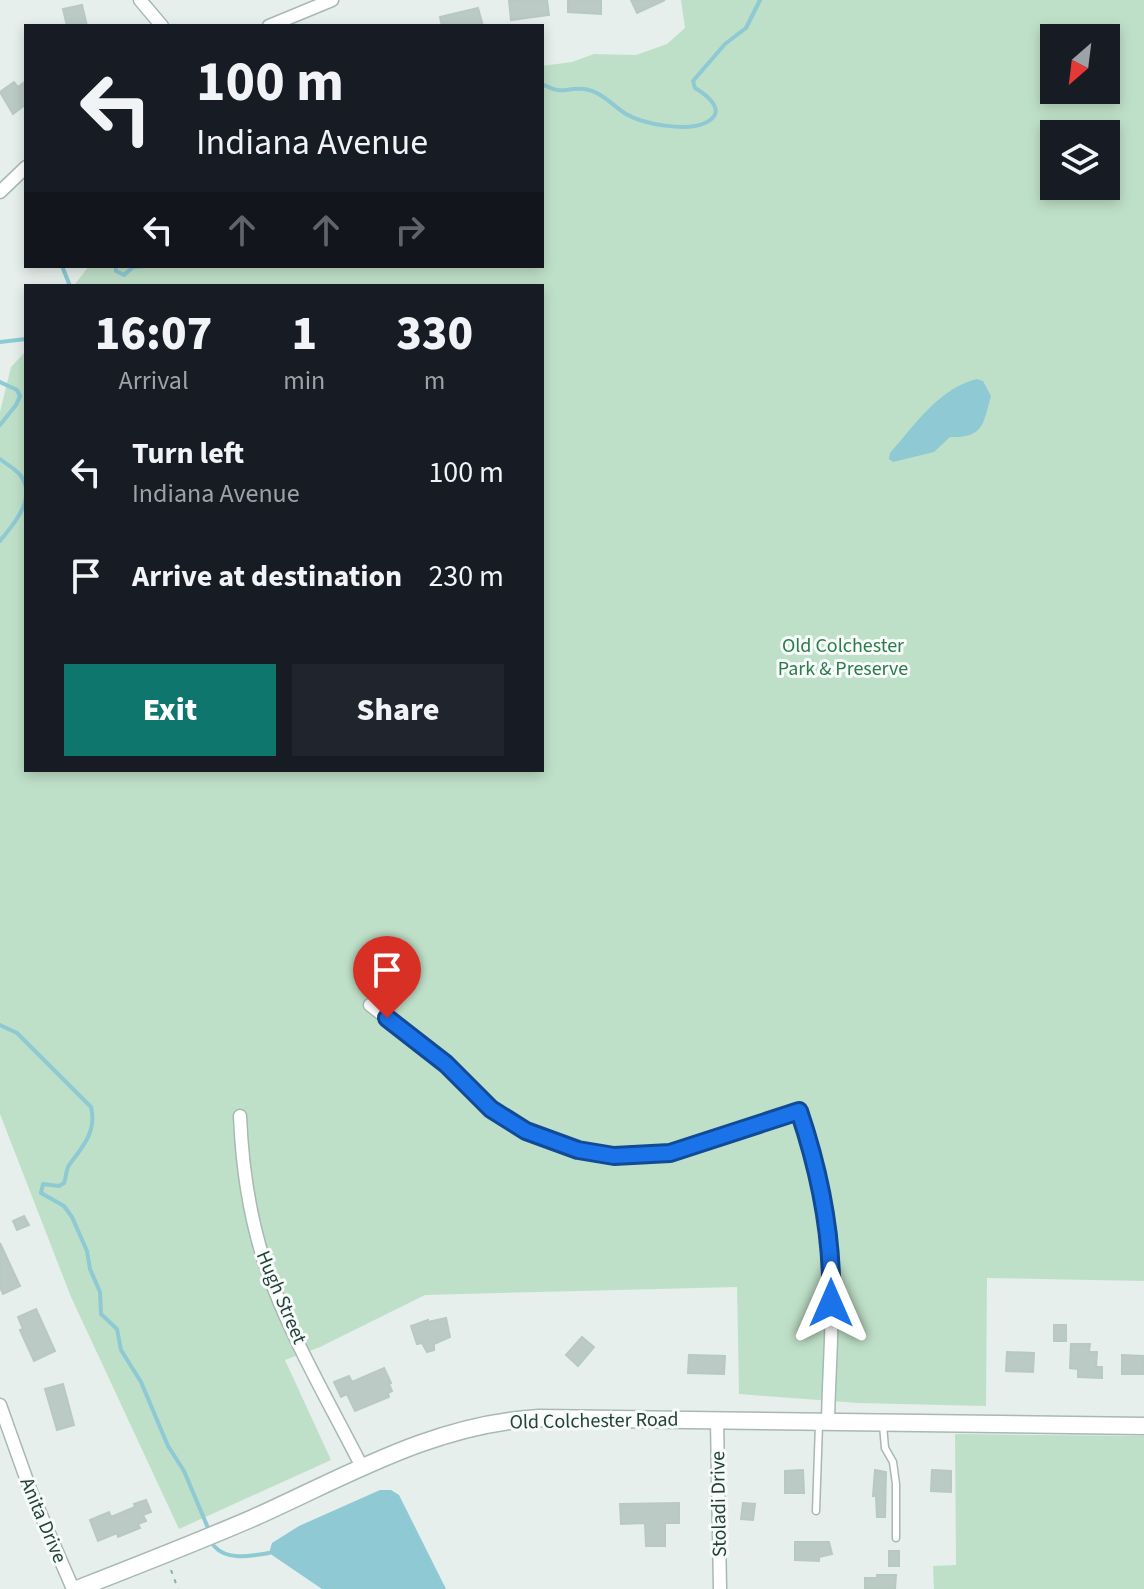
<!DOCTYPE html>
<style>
body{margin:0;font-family:"Source Sans 3",sans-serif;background:#20242c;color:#f1f3f6;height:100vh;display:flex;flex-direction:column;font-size:30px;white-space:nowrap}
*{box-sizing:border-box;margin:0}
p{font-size:26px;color:#9ea1a6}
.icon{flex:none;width:44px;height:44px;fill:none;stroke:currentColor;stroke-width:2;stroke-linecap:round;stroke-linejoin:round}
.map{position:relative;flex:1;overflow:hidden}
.side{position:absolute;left:24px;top:284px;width:520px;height:488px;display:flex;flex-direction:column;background:#171b24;border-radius:0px;box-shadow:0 4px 12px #0003}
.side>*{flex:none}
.hud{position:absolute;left:24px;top:24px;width:520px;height:244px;border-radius:0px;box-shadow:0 4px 12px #0003;background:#171b24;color:#f1f3f6;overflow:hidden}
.needle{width:52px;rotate:208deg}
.controls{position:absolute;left:1040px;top:24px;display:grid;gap:16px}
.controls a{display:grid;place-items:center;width:80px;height:80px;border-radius:0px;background:#171b24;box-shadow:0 4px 12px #0003;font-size:40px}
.pin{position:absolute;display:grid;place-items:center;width:68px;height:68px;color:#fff;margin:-82px -34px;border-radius:50% 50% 50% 0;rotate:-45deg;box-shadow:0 0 8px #0007}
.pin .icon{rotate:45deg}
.me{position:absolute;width:88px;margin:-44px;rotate:0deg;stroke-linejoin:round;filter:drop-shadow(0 0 6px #0008)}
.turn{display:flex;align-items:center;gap:28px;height:168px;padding:0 40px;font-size:36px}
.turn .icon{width:104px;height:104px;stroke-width:2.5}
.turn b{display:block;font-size:56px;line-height:68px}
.lanes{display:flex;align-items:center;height:76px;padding:0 40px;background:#0003;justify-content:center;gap:40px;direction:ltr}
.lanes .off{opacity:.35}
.eta{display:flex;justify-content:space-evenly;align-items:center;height:136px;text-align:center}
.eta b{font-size:48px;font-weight:800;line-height:56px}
.cta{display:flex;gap:16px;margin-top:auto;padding:16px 40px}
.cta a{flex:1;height:92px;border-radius:0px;background:#0f766e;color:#fff;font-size:32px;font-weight:800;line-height:92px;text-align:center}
.cta a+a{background:#20242c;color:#f1f3f6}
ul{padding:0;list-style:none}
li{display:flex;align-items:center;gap:24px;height:104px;padding:0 40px}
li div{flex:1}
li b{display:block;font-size:30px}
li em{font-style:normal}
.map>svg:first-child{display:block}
.green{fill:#bfe0c8;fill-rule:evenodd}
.water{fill:#8ec9d4}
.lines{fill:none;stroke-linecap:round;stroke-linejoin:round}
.stream{stroke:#8ec9d4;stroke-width:4}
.building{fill:#bbcac4;stroke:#b8c9c2;stroke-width:2}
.service-casing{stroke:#a8b8b2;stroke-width:9}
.minor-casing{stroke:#a8b8b2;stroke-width:15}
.tertiary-casing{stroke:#a8b8b2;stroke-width:19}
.path{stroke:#86b3a5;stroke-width:2;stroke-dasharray:4 6;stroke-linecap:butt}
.service{stroke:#fff;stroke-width:6}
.minor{stroke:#fff;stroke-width:12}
.tertiary{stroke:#fff;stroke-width:16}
.route-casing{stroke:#114b97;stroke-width:20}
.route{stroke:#1a73e8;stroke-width:14}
.labels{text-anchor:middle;stroke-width:6;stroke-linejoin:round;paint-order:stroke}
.park-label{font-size:20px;fill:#2d7a4b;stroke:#f7fbf9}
.street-label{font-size:20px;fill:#24423a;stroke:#f7fbf9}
</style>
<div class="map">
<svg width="1144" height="1589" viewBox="0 0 1144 1589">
<rect width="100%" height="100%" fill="#e6efeb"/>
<path class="green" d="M 681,0 L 1144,0 L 1144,1281 L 987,1278 L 986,1406 L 858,1403 L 739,1394 L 737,1287 L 425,1295 L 320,1347 L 285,1360 L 331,1460 L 179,1529 L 71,1297 L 0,1114 L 0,412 L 11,367 L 26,351 L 26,770 L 542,770 L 542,286 L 77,286 L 75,284 L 89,266 L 542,266 L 542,66 L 572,62 L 594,54 L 636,55 L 667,44 L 685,28 ZM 1054,38 L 1106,38 L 1106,90 L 1054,90 ZM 1054,134 L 1106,134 L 1106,186 L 1054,186 Z
M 955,1434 L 1144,1436 L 1144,1589 L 934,1589 L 933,1566 L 956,1565 Z"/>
<path class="water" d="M 977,379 L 983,381 L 991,396 C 983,424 984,438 950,437 L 934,452 L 893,462 L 889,459 L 890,453 C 914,426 939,388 977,379 Z
M 380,1490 L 391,1490 L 399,1495 L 446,1589 L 322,1589 L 269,1553 L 272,1543 L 299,1526 Z"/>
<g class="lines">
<path class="stream" d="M 542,84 C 565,96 563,87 584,89 C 601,91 612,105 626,114 C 643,124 686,132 705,123 C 729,112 707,95 695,88 L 693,81 L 725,44 L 746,28 L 760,0
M 62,266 L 70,286
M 116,266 L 116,271 L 124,275 L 133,267 L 146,266
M 0,342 L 26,339
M 0,382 L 17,390 L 20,396 L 16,405 L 0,425
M 0,459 C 6,464 16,469 21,476 C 37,499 13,525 0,541
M 0,1025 L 17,1033 L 91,1107 C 97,1131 83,1147 69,1165 C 66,1170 66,1178 64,1183 L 59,1186 L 43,1184 L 41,1193 L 64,1206 L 72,1217 L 87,1251 L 90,1269 L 100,1292 L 101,1314 L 117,1329 L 121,1350 L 141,1382 L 168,1446 L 184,1471 L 208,1528
M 214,1546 C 227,1561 251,1556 269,1553"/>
</g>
<path class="building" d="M 519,0 L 547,0 L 549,15 L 511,20 L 509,1 Z
M 568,0 L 601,0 L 601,14 L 568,12 Z
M 631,0 L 665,0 L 637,13 Z
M 82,5 L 87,26 L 67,26 L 63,9 Z
M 478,8 L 483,26 L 442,26 L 440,17 Z
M 26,81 L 26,104 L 13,114 L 0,92 L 14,82 L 18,87 Z
M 24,1216 L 29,1225 L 17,1230 L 13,1221 Z
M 0,1243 L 20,1286 L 3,1294 L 0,1287 Z
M 36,1309 L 55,1351 L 34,1361 L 20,1330 L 23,1329 L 18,1317 Z
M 446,1318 L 450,1337 L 434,1344 L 434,1350 L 427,1352 L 422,1343 L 417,1344 L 411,1326 L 428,1320 L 428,1322 Z
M 1054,1325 L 1066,1325 L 1066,1341 L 1054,1341 Z
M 582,1337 L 594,1347 L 578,1366 L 566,1355 Z
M 1071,1344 L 1090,1344 L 1089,1352 L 1097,1352 L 1096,1367 L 1102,1367 L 1102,1378 L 1078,1377 L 1078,1369 L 1070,1368 Z
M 1007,1352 L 1034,1353 L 1033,1372 L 1006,1371 Z
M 689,1355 L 725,1356 L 724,1374 L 688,1373 Z
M 1122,1355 L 1144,1356 L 1144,1374 L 1122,1374 Z
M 384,1368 L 391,1383 L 389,1384 L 392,1391 L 388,1393 L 389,1397 L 355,1411 L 347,1394 L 341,1397 L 334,1382 L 349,1376 L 352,1382 Z
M 63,1384 L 74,1425 L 57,1430 L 45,1389 Z
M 803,1470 L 804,1493 L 785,1493 L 785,1471 Z
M 875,1470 L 886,1472 L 885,1517 L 877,1517 L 876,1496 L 873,1496 Z
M 932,1470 L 951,1471 L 951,1492 L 931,1491 Z
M 146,1500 L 151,1512 L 143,1515 L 146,1521 L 138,1524 L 140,1528 L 118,1537 L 117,1533 L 98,1541 L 90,1520 L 109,1512 L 111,1517 L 135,1507 L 134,1504 Z
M 679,1503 L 679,1523 L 665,1523 L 665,1546 L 646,1546 L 645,1523 L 621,1524 L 620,1504 Z
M 743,1503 L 755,1504 L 753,1520 L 741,1519 Z
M 795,1542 L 829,1542 L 832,1554 L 819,1557 L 819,1561 L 795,1560 Z
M 889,1551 L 899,1551 L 899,1566 L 889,1566 Z
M 877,1575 L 896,1575 L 895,1589 L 865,1588 L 865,1578 L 877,1578 Z"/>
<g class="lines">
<defs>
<path id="service" d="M 883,1425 L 885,1448 L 893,1462 L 896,1484 L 896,1538
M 816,1511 L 819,1424"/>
<path id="minor" d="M 140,0 L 162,26
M 269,26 L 332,0
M 0,192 L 26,167
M 370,1005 L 446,1064 L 491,1109 L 526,1131 L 578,1150 L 614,1156 L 670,1153 L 799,1111 C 817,1162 830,1218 832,1273 C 833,1322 829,1372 828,1421
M 240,1116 C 242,1165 249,1214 264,1261 C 288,1333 328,1400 362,1467
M 0,1405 L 31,1492 L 73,1589
M 717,1420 L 720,1589"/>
<path id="tertiary" d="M 77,1589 C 136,1566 195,1543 253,1518 C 347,1476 433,1424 539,1418 L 1144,1426"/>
</defs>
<use href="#service" class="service-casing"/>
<use href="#minor" class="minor-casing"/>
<use href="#tertiary" class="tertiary-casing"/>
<path class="path" d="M 171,1570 L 178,1589"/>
<use href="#service" class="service"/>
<use href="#minor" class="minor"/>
<use href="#tertiary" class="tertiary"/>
</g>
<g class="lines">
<defs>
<path id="route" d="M 387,1018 L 446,1064 L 491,1109 L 526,1131 L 578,1150 L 614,1156 L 670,1153 L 799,1111 C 820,1173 833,1237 831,1303"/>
</defs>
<use href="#route" class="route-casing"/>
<use href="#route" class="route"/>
</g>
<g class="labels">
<g class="park-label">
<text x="843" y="652">Old Colchester<tspan x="843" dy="23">Park &amp; Preserve</tspan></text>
</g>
<g class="street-label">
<text transform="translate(282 1297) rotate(67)" y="7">Hugh Street</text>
<text transform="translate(594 1420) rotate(-1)" y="7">Old Colchester Road</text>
<text transform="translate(718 1504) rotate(-91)" y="7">Stoladi Drive</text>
<text transform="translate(44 1520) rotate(67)" y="7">Anita Drive</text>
</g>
</g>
</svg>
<div class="controls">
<a><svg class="needle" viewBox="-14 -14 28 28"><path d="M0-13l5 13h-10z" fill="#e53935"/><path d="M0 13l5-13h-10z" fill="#9ea1a6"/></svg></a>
<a><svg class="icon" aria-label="layers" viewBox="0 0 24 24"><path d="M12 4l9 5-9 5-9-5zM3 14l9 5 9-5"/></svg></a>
</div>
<div class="pin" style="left:387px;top:1018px;background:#d93025"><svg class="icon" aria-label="arrive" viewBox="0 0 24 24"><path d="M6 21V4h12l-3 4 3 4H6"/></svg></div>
<svg class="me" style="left:831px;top:1303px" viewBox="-20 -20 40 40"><path d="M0-17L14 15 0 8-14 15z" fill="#1a73e8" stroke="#fff" stroke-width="4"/></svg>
<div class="hud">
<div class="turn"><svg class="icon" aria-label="left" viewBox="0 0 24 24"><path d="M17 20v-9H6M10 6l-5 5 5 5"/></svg><div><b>100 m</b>Indiana Avenue</div></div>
<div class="lanes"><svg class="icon" aria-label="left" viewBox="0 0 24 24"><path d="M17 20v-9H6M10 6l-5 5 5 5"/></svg><svg class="icon off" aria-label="ahead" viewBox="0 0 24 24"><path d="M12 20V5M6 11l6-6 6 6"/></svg><svg class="icon off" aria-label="ahead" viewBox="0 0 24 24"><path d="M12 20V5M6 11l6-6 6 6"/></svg><svg class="icon off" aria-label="right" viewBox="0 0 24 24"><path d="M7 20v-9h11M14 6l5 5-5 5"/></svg></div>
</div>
<section class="side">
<div class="eta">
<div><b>16:07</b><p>Arrival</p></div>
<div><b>1</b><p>min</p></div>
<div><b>330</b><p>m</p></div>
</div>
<ul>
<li><svg class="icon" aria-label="left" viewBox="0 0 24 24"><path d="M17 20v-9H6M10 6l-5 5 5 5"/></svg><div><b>Turn left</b><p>Indiana Avenue</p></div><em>100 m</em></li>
<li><svg class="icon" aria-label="arrive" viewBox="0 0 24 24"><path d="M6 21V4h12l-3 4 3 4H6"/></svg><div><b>Arrive at destination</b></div><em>230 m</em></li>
</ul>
<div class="cta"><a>Exit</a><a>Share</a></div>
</section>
</div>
